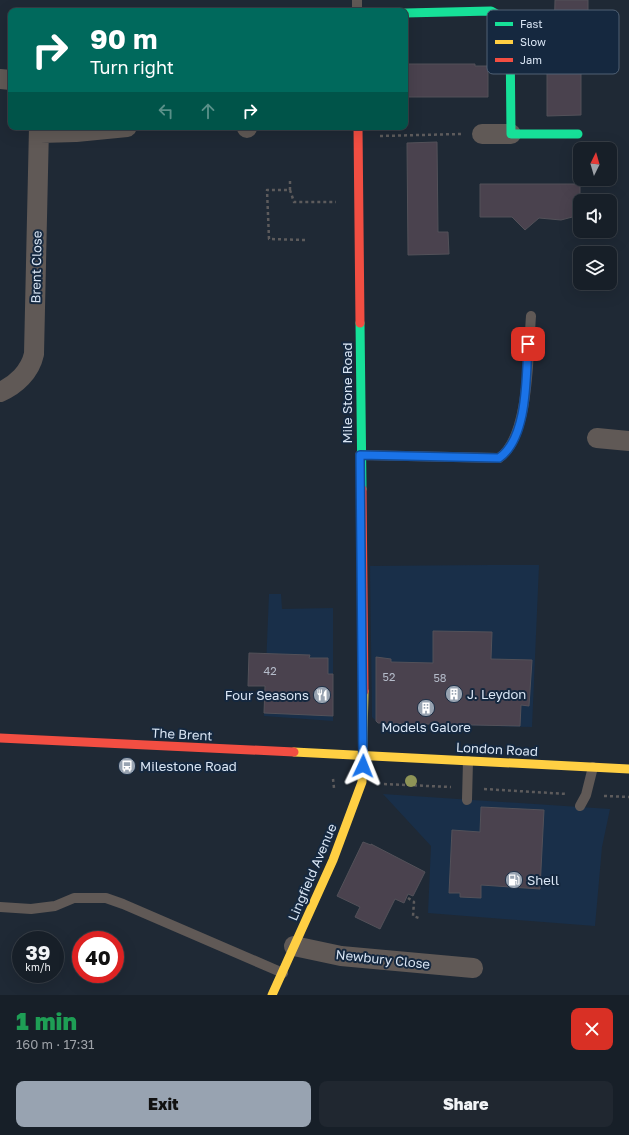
<!DOCTYPE html>
<meta charset="utf-8">
<style>
body{margin:0;font-family:"Golos Text",sans-serif;background:#202730;color:#f1f3f6;height:100vh;display:flex;flex-direction:column;font-size:15px;white-space:nowrap}
*{box-sizing:border-box;margin:0}
p{font-size:13px;color:#9ea2a8}
.icon{flex:none;width:22px;height:22px;fill:none;stroke:currentColor;stroke-width:2;stroke-linecap:round;stroke-linejoin:round}
.map{position:relative;height:995px;overflow:hidden}
.panel{display:flex;flex-direction:column;background:#171f28;flex:1}
.panel>*{flex:none}
.guide{position:absolute;left:8px;top:8px;width:400px;height:122px;border-radius:8px;box-shadow:0 4px 16px #0002,0 0 0 1px #363d45;background:#00695c;color:#fff;overflow:hidden}
.needle{width:26px;rotate:5deg}
.buttons{position:absolute;left:573px;top:142px;display:grid;gap:8px}
.buttons a{display:grid;place-items:center;width:44px;height:44px;border-radius:8px;background:#171f28;box-shadow:0 4px 16px #0002,0 0 0 1px #363d45;font-size:20px}
.speed{position:absolute;left:12px;top:931px;display:flex;gap:8px;font-size:20px;font-weight:700;text-align:center}
.speed>*{display:grid;place-content:center;width:52px;height:52px;border-radius:50%;background:#171f28;box-shadow:0 4px 16px #0002,0 0 0 1px #363d45;line-height:1}
.speed small{font-size:10px;font-weight:400}
.speed .limit{border:6px solid #d22;background:#fff;color:#111}
.pin{position:absolute;display:grid;place-items:center;width:34px;height:34px;color:#fff;margin:-17px;border-radius:8px;box-shadow:0 2px 6px #0006}
.me{position:absolute;width:44px;margin:-22px;rotate:2deg;stroke-linejoin:round;filter:drop-shadow(0 0 3px #0008)}
.turn{display:flex;align-items:center;gap:14px;height:84px;padding:0 16px;font-size:18px}
.turn .icon{width:52px;height:52px;stroke-width:2.5}
.turn b{display:block;font-size:28px;line-height:34px}
.lanes{display:flex;align-items:center;height:38px;padding:0 16px;background:#0003;justify-content:center;gap:20px;direction:ltr}
.lanes .off{opacity:.35}
.round{display:grid;place-items:center;flex:none;width:42px;height:42px;border-radius:8px;background:#202730}
.headline{display:flex;align-items:center;justify-content:space-between;height:68px;padding:0 16px}
h1{font-size:24px;font-weight:800;line-height:30px;color:#1e9e55}
.primary-button{display:flex;gap:8px;margin-top:auto;padding:8px 16px}
.primary-button a{flex:1;height:46px;border-radius:8px;background:#98a3b1;color:#111;font-size:16px;font-weight:800;line-height:46px;text-align:center}
.primary-button a+a{background:#202730;color:#f1f3f6}
.map>svg:first-child{display:block}
.built{fill:#192f49}
.building{fill:#4a424e;stroke:#535159}
.lines{fill:none;stroke-linecap:round;stroke-linejoin:round}
.path{stroke:#5d5b5c;stroke-width:2.5;stroke-dasharray:3 3;stroke-linecap:butt}
.lane{stroke:#605956;stroke-width:10}
.street{stroke:#605956;stroke-width:20}
.fast{stroke:#16e098;stroke-width:9}
.slow{stroke:#ffcf43;stroke-width:9}
.jam{stroke:#f24e42;stroke-width:9}
.tree{fill:#8e9457}
.route-casing{stroke:#114b97;stroke-width:10}
.route{stroke:#1a73e8;stroke-width:7}
.labels{text-anchor:middle;stroke-width:4;stroke-linejoin:round;paint-order:stroke}
.number-label{font-size:11px;fill:#b5bcca}
.street-label{font-size:13px;fill:#d9e5f4;stroke:#15283f}
.poi-label{font-size:13px;fill:#d9e5f4;stroke:#15283f;text-anchor:start}
.key{fill:#15283f;stroke:#506175;stroke-width:1}
.key-label{font-size:11px;fill:#d9e5f4}
</style>
<div class="map">
<svg width="629" height="995" viewBox="0 0 629 995">
<rect width="100%" height="100%" fill="#1f2935"/>
<path class="built" d="M 492,565 L 539,565 L 532,727 L 378,723 L 372,717 L 370,566 Z
M 269,594 L 281,594 L 282,609 L 333,608 L 333,721 L 264,716 Z
M 383,794 L 610,809 L 602,847 L 595,926 L 428,913 L 431,846 Z"/>
<path class="building" d="M 555,0 L 588,0 L 588,43 L 581,43 L 581,115 L 547,116 L 547,43 L 554,43 Z
M 405,64 L 475,64 L 475,66 L 488,66 L 488,97 L 405,97 Z
M 437,142 L 438,232 L 448,232 L 449,254 L 408,255 L 407,143 Z
M 480,184 L 580,184 L 580,215 L 561,220 L 539,218 L 525,230 L 512,217 L 480,217 Z
M 433,631 L 492,632 L 491,659 L 532,660 L 529,706 L 521,705 L 520,726 L 378,723 L 376,721 L 376,657 L 391,659 L 391,662 L 433,663 Z
M 249,653 L 310,655 L 309,658 L 328,658 L 328,674 L 333,674 L 333,716 L 264,713 L 265,686 L 248,686 Z
M 481,807 L 544,810 L 540,889 L 481,885 L 481,898 L 460,897 L 460,893 L 449,893 L 452,830 L 480,832 Z
M 363,842 L 371,845 L 371,844 L 425,872 L 413,896 L 408,894 L 404,903 L 395,899 L 380,929 L 355,917 L 360,907 L 337,896 Z"/>
<g class="lines">
<path class="path" d="M 380,136 L 461,134
M 290,190 L 290,180
M 305,240 L 269,239 L 267,190 L 290,190 L 294,202 L 336,202
M 333,779 L 334,788
M 384,784 L 451,787
M 484,789 L 567,794
M 604,796 L 629,797
M 408,898 L 414,902 L 413,916 L 419,918"/>
<path class="lane" d="M 357,0 L 357,11
M 360,455 L 499,458 C 530,437 528,352 531,316
M 467,800 L 468,761
M 580,806 L 586,795 L 593,767
M 0,907 L 31,909 L 55,906 L 74,898 L 106,898 L 123,904 L 283,973"/>
<path class="street" d="M 0,79 L 11,80
M 247,127 L 247,128
M 40,133 L 76,132 L 127,127
M 482,134 L 511,134
M 0,392 C 16,385 30,372 34,354 L 39,127
M 597,438 L 629,441
M 294,946 L 341,956 L 473,968"/>
<path class="fast" d="M 405,13 L 491,11 L 504,18 L 510,32 L 511,134 L 578,134
M 360,323 L 362,489"/>
<path class="slow" d="M 294,752 L 629,769
M 272,995 L 333,860 L 362,782 L 364,691"/>
<path class="jam" d="M 358,127 L 360,323
M 362,489 L 364,691
M 0,738 L 294,752"/>
</g>
<circle class="tree" cx="411" cy="781" r="6"/>
<g class="lines">
<defs>
<path id="route" d="M 363,766 L 360,455 L 499,458 C 528,438 526,376 528,344"/>
</defs>
<use href="#route" class="route-casing"/>
<use href="#route" class="route"/>
</g>
<defs>
<symbol id="building-disc" viewBox="-11 -11 22 22"><circle r="9.5" fill="#98a3b1" stroke="#15283f"/><path d="M-4-6H4V6H1V3H-1V6H-4ZM-2.5-4.3h1.7v1.8h-1.7ZM.8-4.3h1.7v1.8H.8ZM-2.5-1h1.7V.8h-1.7ZM.8-1h1.7V.8H.8Z" fill="#fff"/></symbol>
<symbol id="restaurant-disc" viewBox="-11 -11 22 22"><circle r="9.5" fill="#98a3b1" stroke="#15283f"/><path d="M-5-6h1v4h1v-4h1v4h1v-4h1v5L-1.5 .5V6h-2V.5L-5-1ZM5-6V6H3V1.5H1.5Q1.5-4 5-6Z" fill="#fff"/></symbol>
<symbol id="bus-disc" viewBox="-11 -11 22 22"><circle r="9.5" fill="#98a3b1" stroke="#15283f"/><path d="M-5-6H5V4H4V6H2V4H-2V6H-4V4H-5ZM-3.5-4V0h7V-4ZM-3.5 1.2v1.5H-2V1.2ZM2 1.2v1.5H3.5V1.2Z" fill="#fff"/></symbol>
<symbol id="fuel-disc" viewBox="-11 -11 22 22"><circle r="9.5" fill="#98a3b1" stroke="#15283f"/><path d="M-5.5-6h7V0h2V4h1.3V-2.5L3-4.5l.8-.8L6-3V5H2.5V1h-1V6h-7ZM-4.2-4.7v3.2H.2V-4.7Z" fill="#fff"/></symbol>
</defs>
<g fill-rule="evenodd">
<use href="#building-disc" x="444" y="684" width="20" height="20"/>
<use href="#restaurant-disc" x="312" y="685" width="20" height="20"/>
<use href="#building-disc" x="416" y="698" width="20" height="20"/>
<use href="#bus-disc" x="117" y="756" width="20" height="20"/>
<use href="#fuel-disc" x="504" y="870" width="20" height="20"/>
</g>
<g class="labels">
<g class="number-label">
<text x="270" y="675">42</text>
<text x="389" y="681">52</text>
<text x="440" y="682">58</text>
</g>
<g class="street-label">
<text transform="translate(36 267) rotate(-89)" y="5">Brent Close</text>
<text transform="translate(347 393) rotate(-90)" y="5">Mile Stone Road</text>
<text transform="translate(182 734) rotate(3)" y="5">The Brent</text>
<text transform="translate(497 749) rotate(3)" y="5">London Road</text>
<text transform="translate(312 872) rotate(-67)" y="5">Lingfield Avenue</text>
<text transform="translate(383 959) rotate(6)" y="5">Newbury Close</text>
</g>
<g class="poi-label">
<text x="467" y="699">J. Leydon</text>
<text x="309" y="700" text-anchor="end">Four Seasons</text>
<text x="426" y="732" text-anchor="middle">Models Galore</text>
<text x="140" y="771">Milestone Road</text>
<text x="527" y="885">Shell</text>
</g>
</g>
<rect x="487" y="10" width="132" height="64" rx="6" class="key"/>
<rect x="495" y="22" width="18" height="4" fill="#16e098"/>
<rect x="495" y="40" width="18" height="4" fill="#ffcf43"/>
<rect x="495" y="58" width="18" height="4" fill="#f24e42"/>
<g class="key-label">
<text x="520" y="28">Fast</text>
<text x="520" y="46">Slow</text>
<text x="520" y="64">Jam</text>
</g>
</svg>
<div class="buttons">
<a><svg class="needle" viewBox="-14 -14 28 28"><path d="M0-13l5 13h-10z" fill="#e53935"/><path d="M0 13l5-13h-10z" fill="#9ea2a8"/></svg></a>
<a><svg class="icon" aria-label="sound" viewBox="0 0 24 24"><path d="M4 9h4l5-4v14l-5-4H4zM17 9q2 3 0 6"/></svg></a>
<a><svg class="icon" aria-label="layers" viewBox="0 0 24 24"><path d="M12 4l9 5-9 5-9-5zM3 14l9 5 9-5"/></svg></a>
</div>
<div class="speed"><div>39<small>km/h</small></div><div class="limit">40</div></div>
<div class="pin" style="left:528px;top:344px;background:#d93025"><svg class="icon" aria-label="arrive" viewBox="0 0 24 24"><path d="M6 21V4h12l-3 4 3 4H6"/></svg></div>
<svg class="me" style="left:363px;top:766px" viewBox="-20 -20 40 40"><path d="M0-17L14 15 0 8-14 15z" fill="#1a73e8" stroke="#fff" stroke-width="4"/></svg>
<div class="guide">
<div class="turn"><svg class="icon" aria-label="right" viewBox="0 0 24 24"><path d="M7 20v-9h11M14 6l5 5-5 5"/></svg><div><b>90 m</b>Turn right</div></div>
<div class="lanes"><svg class="icon off" aria-label="left" viewBox="0 0 24 24"><path d="M17 20v-9H6M10 6l-5 5 5 5"/></svg><svg class="icon off" aria-label="ahead" viewBox="0 0 24 24"><path d="M12 20V5M6 11l6-6 6 6"/></svg><svg class="icon" aria-label="right" viewBox="0 0 24 24"><path d="M7 20v-9h11M14 6l5 5-5 5"/></svg></div>
</div>
</div>
<section class="panel">
<div class="headline"><div><h1>1 min</h1><p>160 m · 17:31</p></div><a class="round" style="background:#d93025;color:#fff"><svg class="icon" aria-label="close" viewBox="0 0 24 24"><path d="M6 6l12 12M18 6L6 18"/></svg></a></div>
<div class="primary-button"><a>Exit</a><a>Share</a></div>
</section>
